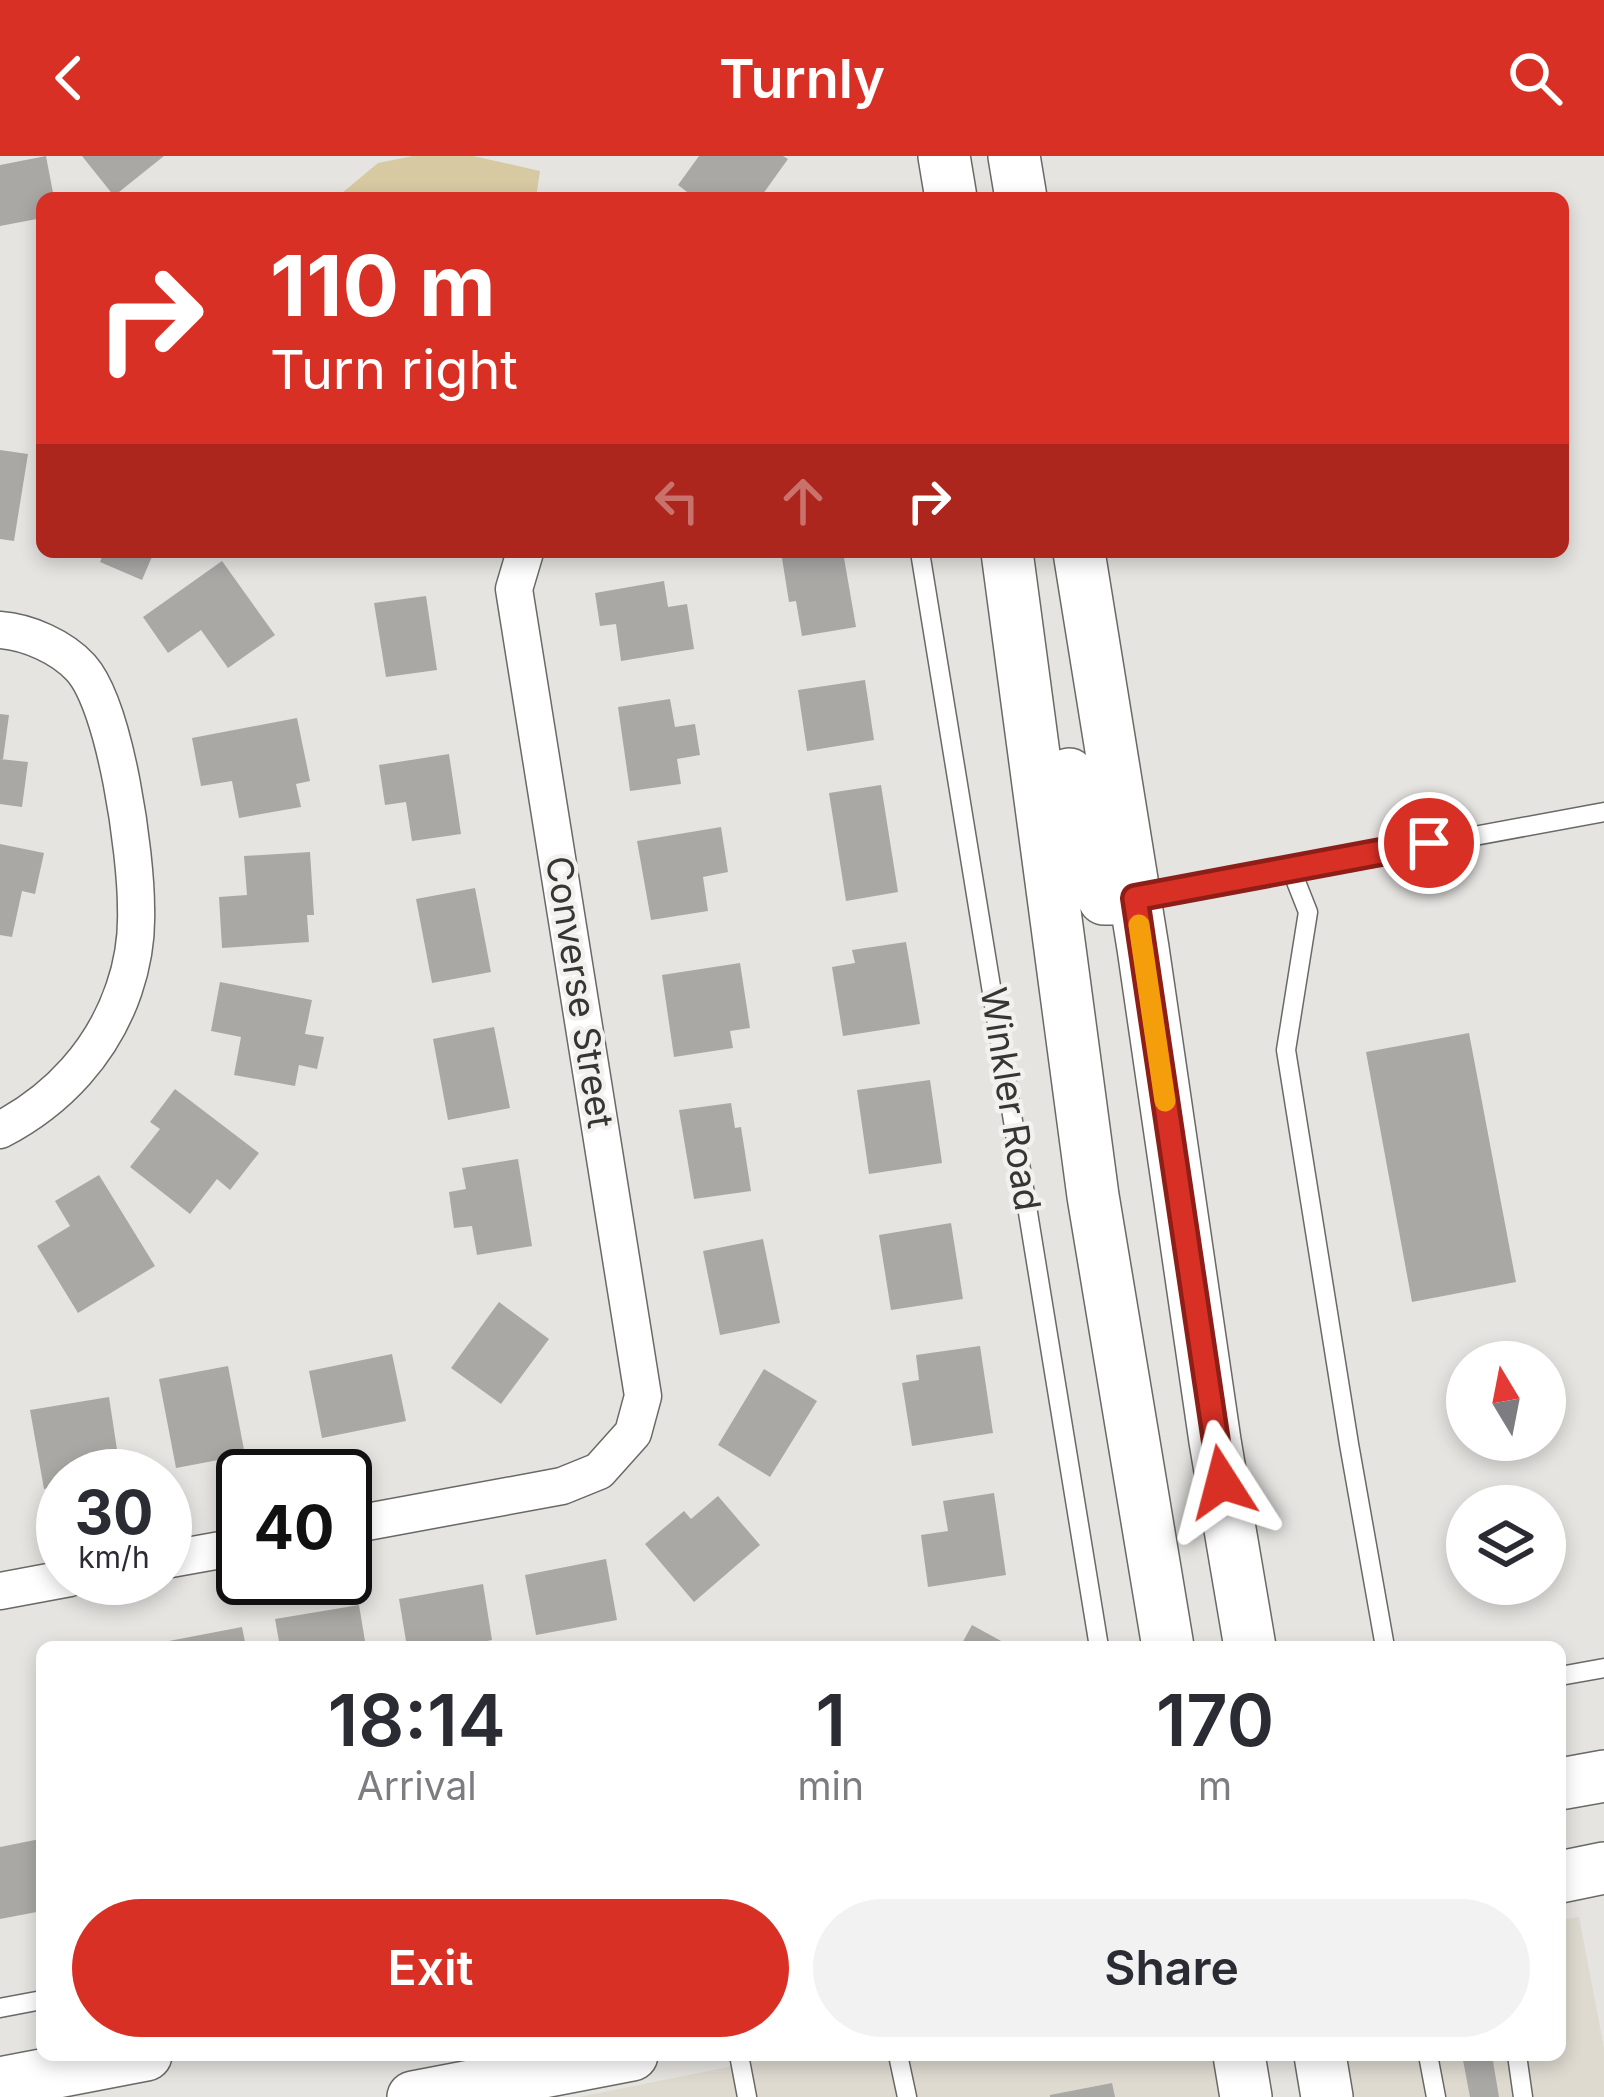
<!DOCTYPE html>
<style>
body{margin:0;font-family:Inter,sans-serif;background:#f2f2f3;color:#2b2b33;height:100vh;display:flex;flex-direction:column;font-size:45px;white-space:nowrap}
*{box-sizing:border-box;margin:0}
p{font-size:39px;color:#7c7c81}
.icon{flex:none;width:66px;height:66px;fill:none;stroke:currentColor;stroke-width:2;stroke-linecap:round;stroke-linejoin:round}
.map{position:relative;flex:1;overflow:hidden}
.panel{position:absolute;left:36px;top:1485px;width:1530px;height:420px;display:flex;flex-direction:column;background:#fff;border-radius:18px;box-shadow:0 6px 18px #0003}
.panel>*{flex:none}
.guide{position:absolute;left:36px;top:36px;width:1533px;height:366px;border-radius:18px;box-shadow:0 6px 18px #0003;background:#d93025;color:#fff;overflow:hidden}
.needle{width:78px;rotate:350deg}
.controls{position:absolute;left:1446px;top:1185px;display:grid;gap:24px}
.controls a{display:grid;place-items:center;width:120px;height:120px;border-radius:50%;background:#fff;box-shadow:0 6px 18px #0003;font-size:60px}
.speed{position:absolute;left:36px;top:1293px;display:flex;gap:24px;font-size:60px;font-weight:700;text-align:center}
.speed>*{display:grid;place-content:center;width:156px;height:156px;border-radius:50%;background:#fff;box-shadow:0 6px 18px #0003;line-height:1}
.speed small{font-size:30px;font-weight:400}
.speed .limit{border:6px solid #111;border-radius:18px;background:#fff;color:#111}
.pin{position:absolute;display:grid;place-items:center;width:102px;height:102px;color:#fff;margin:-51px;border:6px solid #fff;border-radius:50%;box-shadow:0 3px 12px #0007}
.me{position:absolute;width:132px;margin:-66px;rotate:351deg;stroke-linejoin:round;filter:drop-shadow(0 0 9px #0008)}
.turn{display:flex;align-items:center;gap:42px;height:252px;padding:0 36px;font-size:54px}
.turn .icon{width:156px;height:156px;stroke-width:2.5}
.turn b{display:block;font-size:84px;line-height:102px}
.lanes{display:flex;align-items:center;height:114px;padding:0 36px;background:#0003;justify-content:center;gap:60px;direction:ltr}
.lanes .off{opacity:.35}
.eta{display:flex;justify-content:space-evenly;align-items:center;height:204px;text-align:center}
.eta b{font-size:72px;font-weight:600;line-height:84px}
.primary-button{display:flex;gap:24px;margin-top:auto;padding:24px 36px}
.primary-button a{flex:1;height:138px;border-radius:72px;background:#d93025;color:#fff;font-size:48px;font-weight:600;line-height:138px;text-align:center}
.primary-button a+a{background:#f2f2f3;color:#2b2b33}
header{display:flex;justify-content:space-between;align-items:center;height:156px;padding:0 36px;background:#d93025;color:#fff;font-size:54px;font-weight:600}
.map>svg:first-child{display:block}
.built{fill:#dedad0}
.water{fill:#d7c9a2}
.building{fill:#a9a8a5}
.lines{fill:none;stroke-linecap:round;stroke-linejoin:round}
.lane-casing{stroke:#6a6966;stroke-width:21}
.street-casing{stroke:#6a6966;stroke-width:39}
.secondary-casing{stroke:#6a6966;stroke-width:54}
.lane{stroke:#fff;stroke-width:18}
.street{stroke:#fff;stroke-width:36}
.secondary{stroke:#fff;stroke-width:51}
.route-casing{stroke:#8d1f18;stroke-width:30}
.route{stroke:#d93025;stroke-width:21}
.slow{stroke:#f59e0b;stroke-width:21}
.labels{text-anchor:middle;stroke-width:9;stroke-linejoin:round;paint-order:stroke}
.street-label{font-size:36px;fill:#353533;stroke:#f3f1ee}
</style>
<header><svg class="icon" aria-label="back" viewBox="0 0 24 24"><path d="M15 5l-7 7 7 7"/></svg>Turnly<svg class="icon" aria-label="search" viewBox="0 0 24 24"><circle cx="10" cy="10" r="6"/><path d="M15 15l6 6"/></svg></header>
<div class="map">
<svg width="1604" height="1941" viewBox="0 0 1604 1941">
<rect width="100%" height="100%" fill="#e5e4e1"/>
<path class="built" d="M 1579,1761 L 1604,1892 L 1604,1941 L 1347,1941 L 1340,1899 L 1560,1899 L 1560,1764 Z
M 788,1899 L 1220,1899 L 1227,1941 L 579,1941 Z"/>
<path class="water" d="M 413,0 L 473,0 L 540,15 L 536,42 L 336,42 L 378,7 Z"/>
<path class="building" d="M 46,0 L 54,42 L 42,42 L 42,62 L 0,70 L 0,9 Z
M 82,0 L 164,0 L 114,40 Z
M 699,0 L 783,0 L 788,3 L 760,42 L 695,42 L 678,29 Z
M 0,294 L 28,298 L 14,385 L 0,383 Z
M 104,396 L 154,396 L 142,424 L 100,406 Z
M 817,396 L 843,396 L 856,471 L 802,480 L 796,445 L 789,446 L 782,402 Z
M 222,405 L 275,479 L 228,512 L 201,474 L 168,497 L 143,461 Z
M 664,425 L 668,451 L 687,448 L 694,493 L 621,505 L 616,468 L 600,470 L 595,437 Z
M 426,440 L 437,514 L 386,521 L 374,447 Z
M 865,524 L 874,584 L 807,595 L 798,534 Z
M 670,543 L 675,571 L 695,568 L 700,599 L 677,603 L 681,628 L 630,635 L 618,551 Z
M 0,558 L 9,559 L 3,603 L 0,603 L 28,606 L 22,651 L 0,648 Z
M 297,562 L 310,625 L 296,628 L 301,651 L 239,662 L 232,625 L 201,630 L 192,582 Z
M 449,598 L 461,678 L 412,685 L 406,646 L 385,649 L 379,609 Z
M 881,629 L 898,736 L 846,745 L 829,637 Z
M 721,671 L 728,716 L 703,721 L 708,755 L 651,764 L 637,685 Z
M 0,688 L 44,697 L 35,738 L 22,735 L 12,781 L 0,779 Z
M 310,696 L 314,759 L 307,759 L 309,786 L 222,792 L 219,741 L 247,739 L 244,700 Z
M 475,732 L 491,816 L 432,827 L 416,743 Z
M 906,786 L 920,868 L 843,880 L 832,811 L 855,807 L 852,794 Z
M 740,807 L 750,872 L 730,875 L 733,892 L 674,901 L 662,819 Z
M 220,826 L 312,844 L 305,878 L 324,881 L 317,913 L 299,909 L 295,930 L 234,919 L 241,881 L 211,875 Z
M 494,871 L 510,952 L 448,964 L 433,883 Z
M 1469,877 L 1516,1126 L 1412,1146 L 1366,896 Z
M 930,924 L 942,1007 L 869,1018 L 857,934 Z
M 175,933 L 259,997 L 230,1034 L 217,1023 L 190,1058 L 130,1011 L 160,973 L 150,966 Z
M 731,947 L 735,972 L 741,971 L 751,1035 L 694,1043 L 679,954 Z
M 518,1003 L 532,1090 L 477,1099 L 472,1070 L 454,1072 L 449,1036 L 466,1033 L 462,1012 Z
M 99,1019 L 155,1110 L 78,1157 L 37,1090 L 70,1070 L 55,1045 Z
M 951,1067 L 963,1143 L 891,1154 L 879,1079 Z
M 763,1083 L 780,1167 L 720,1179 L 703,1095 Z
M 499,1146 L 549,1183 L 501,1248 L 451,1212 Z
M 980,1190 L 993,1277 L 912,1290 L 902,1227 L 919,1224 L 916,1199 Z
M 392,1198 L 406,1265 L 322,1282 L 309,1215 Z
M 228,1210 L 245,1299 L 176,1312 L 159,1223 Z
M 764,1213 L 817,1245 L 770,1321 L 718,1289 Z
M 109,1241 L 121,1320 L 63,1320 L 63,1330 L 44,1333 L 30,1254 Z
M 994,1337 L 1006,1419 L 928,1431 L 921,1379 L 948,1375 L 943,1345 Z
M 718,1340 L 760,1389 L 694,1446 L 645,1388 L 684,1355 L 691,1363 Z
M 606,1403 L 617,1464 L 536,1479 L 525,1419 Z
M 483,1428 L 492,1484 L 455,1491 L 407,1491 L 399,1443 Z
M 359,1449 L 366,1491 L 280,1491 L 275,1463 Z
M 972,1469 L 1012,1491 L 960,1491 Z
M 242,1471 L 246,1491 L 148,1491 L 148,1489 Z
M 40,1683 L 42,1755 L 0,1763 L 0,1691 Z
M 1462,1899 L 1492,1899 L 1499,1941 L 1470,1941 Z
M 1112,1927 L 1115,1941 L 1050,1941 L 1050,1939 Z"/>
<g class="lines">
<defs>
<path id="lane" d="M 920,396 L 1099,1491
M 1291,713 L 1308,756 L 1286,894 L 1349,1288 L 1385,1491
M 1140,742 L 1604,656
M 1560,1520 L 1604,1512
M 0,1852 L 42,1844
M 739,1899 L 747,1941
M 898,1899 L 907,1941
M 1428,1899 L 1436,1941
M 1517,1899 L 1523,1941"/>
<path id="street" d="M 0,474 C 28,476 62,491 81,512 C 116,551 136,698 136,752 C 137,779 133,807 124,833 C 103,895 58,944 0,974
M 345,1370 L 562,1330 L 599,1315 L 633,1277 L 643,1240 L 514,433 L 525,396
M 165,1404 L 243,1390
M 0,1435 L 70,1422"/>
<path id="secondary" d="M 944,0 L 951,42
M 1014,0 L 1021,42
M 1007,396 L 1093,1040 L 1168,1491
M 1079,396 L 1143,792 L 1215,1285 L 1250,1491
M 1069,618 C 1077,662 1085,702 1104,743 L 1135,743
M 1560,1628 L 1604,1620
M 1560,1721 L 1604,1712
M 1239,1899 L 1246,1941
M 1320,1899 L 1327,1941
M 0,1927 L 146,1899
M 413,1941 L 632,1899"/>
</defs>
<use href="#lane" class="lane-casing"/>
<use href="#street" class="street-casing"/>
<use href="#secondary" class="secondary-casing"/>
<use href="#lane" class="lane"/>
<use href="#street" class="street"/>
<use href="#secondary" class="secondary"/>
</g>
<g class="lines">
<defs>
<path id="route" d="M 1222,1326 L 1135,742 L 1429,687"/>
</defs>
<use href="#route" class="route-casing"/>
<use href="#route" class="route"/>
<path class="slow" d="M 1139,769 L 1165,945"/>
</g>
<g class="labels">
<g class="street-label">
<text transform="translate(580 836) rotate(81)" y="13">Converse Street</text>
<text transform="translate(1011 943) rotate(81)" y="13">Winkler Road</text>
</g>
</g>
</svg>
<div class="controls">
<a><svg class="needle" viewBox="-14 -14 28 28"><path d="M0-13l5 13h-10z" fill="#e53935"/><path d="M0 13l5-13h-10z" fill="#7c7c81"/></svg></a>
<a><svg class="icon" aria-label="layers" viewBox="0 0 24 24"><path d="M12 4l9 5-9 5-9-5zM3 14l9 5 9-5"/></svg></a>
</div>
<div class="speed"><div>30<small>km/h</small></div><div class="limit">40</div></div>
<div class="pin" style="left:1429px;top:687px;background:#d93025"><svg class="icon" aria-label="arrive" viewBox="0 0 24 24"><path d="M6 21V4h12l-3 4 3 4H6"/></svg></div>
<svg class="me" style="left:1222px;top:1326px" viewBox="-20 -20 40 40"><path d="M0-17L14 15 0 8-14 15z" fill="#d93025" stroke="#fff" stroke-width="4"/></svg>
<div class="guide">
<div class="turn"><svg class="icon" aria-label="right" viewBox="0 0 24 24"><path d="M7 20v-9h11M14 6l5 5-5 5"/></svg><div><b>110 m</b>Turn right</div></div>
<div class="lanes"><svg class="icon off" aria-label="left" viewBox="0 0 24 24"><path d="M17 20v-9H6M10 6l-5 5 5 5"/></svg><svg class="icon off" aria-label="ahead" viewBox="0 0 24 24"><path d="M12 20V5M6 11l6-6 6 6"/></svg><svg class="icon" aria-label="right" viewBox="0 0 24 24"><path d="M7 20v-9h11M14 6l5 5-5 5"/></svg></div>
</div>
<section class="panel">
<div class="eta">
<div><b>18:14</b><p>Arrival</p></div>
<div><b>1</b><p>min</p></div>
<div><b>170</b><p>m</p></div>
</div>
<div class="primary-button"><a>Exit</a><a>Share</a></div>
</section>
</div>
